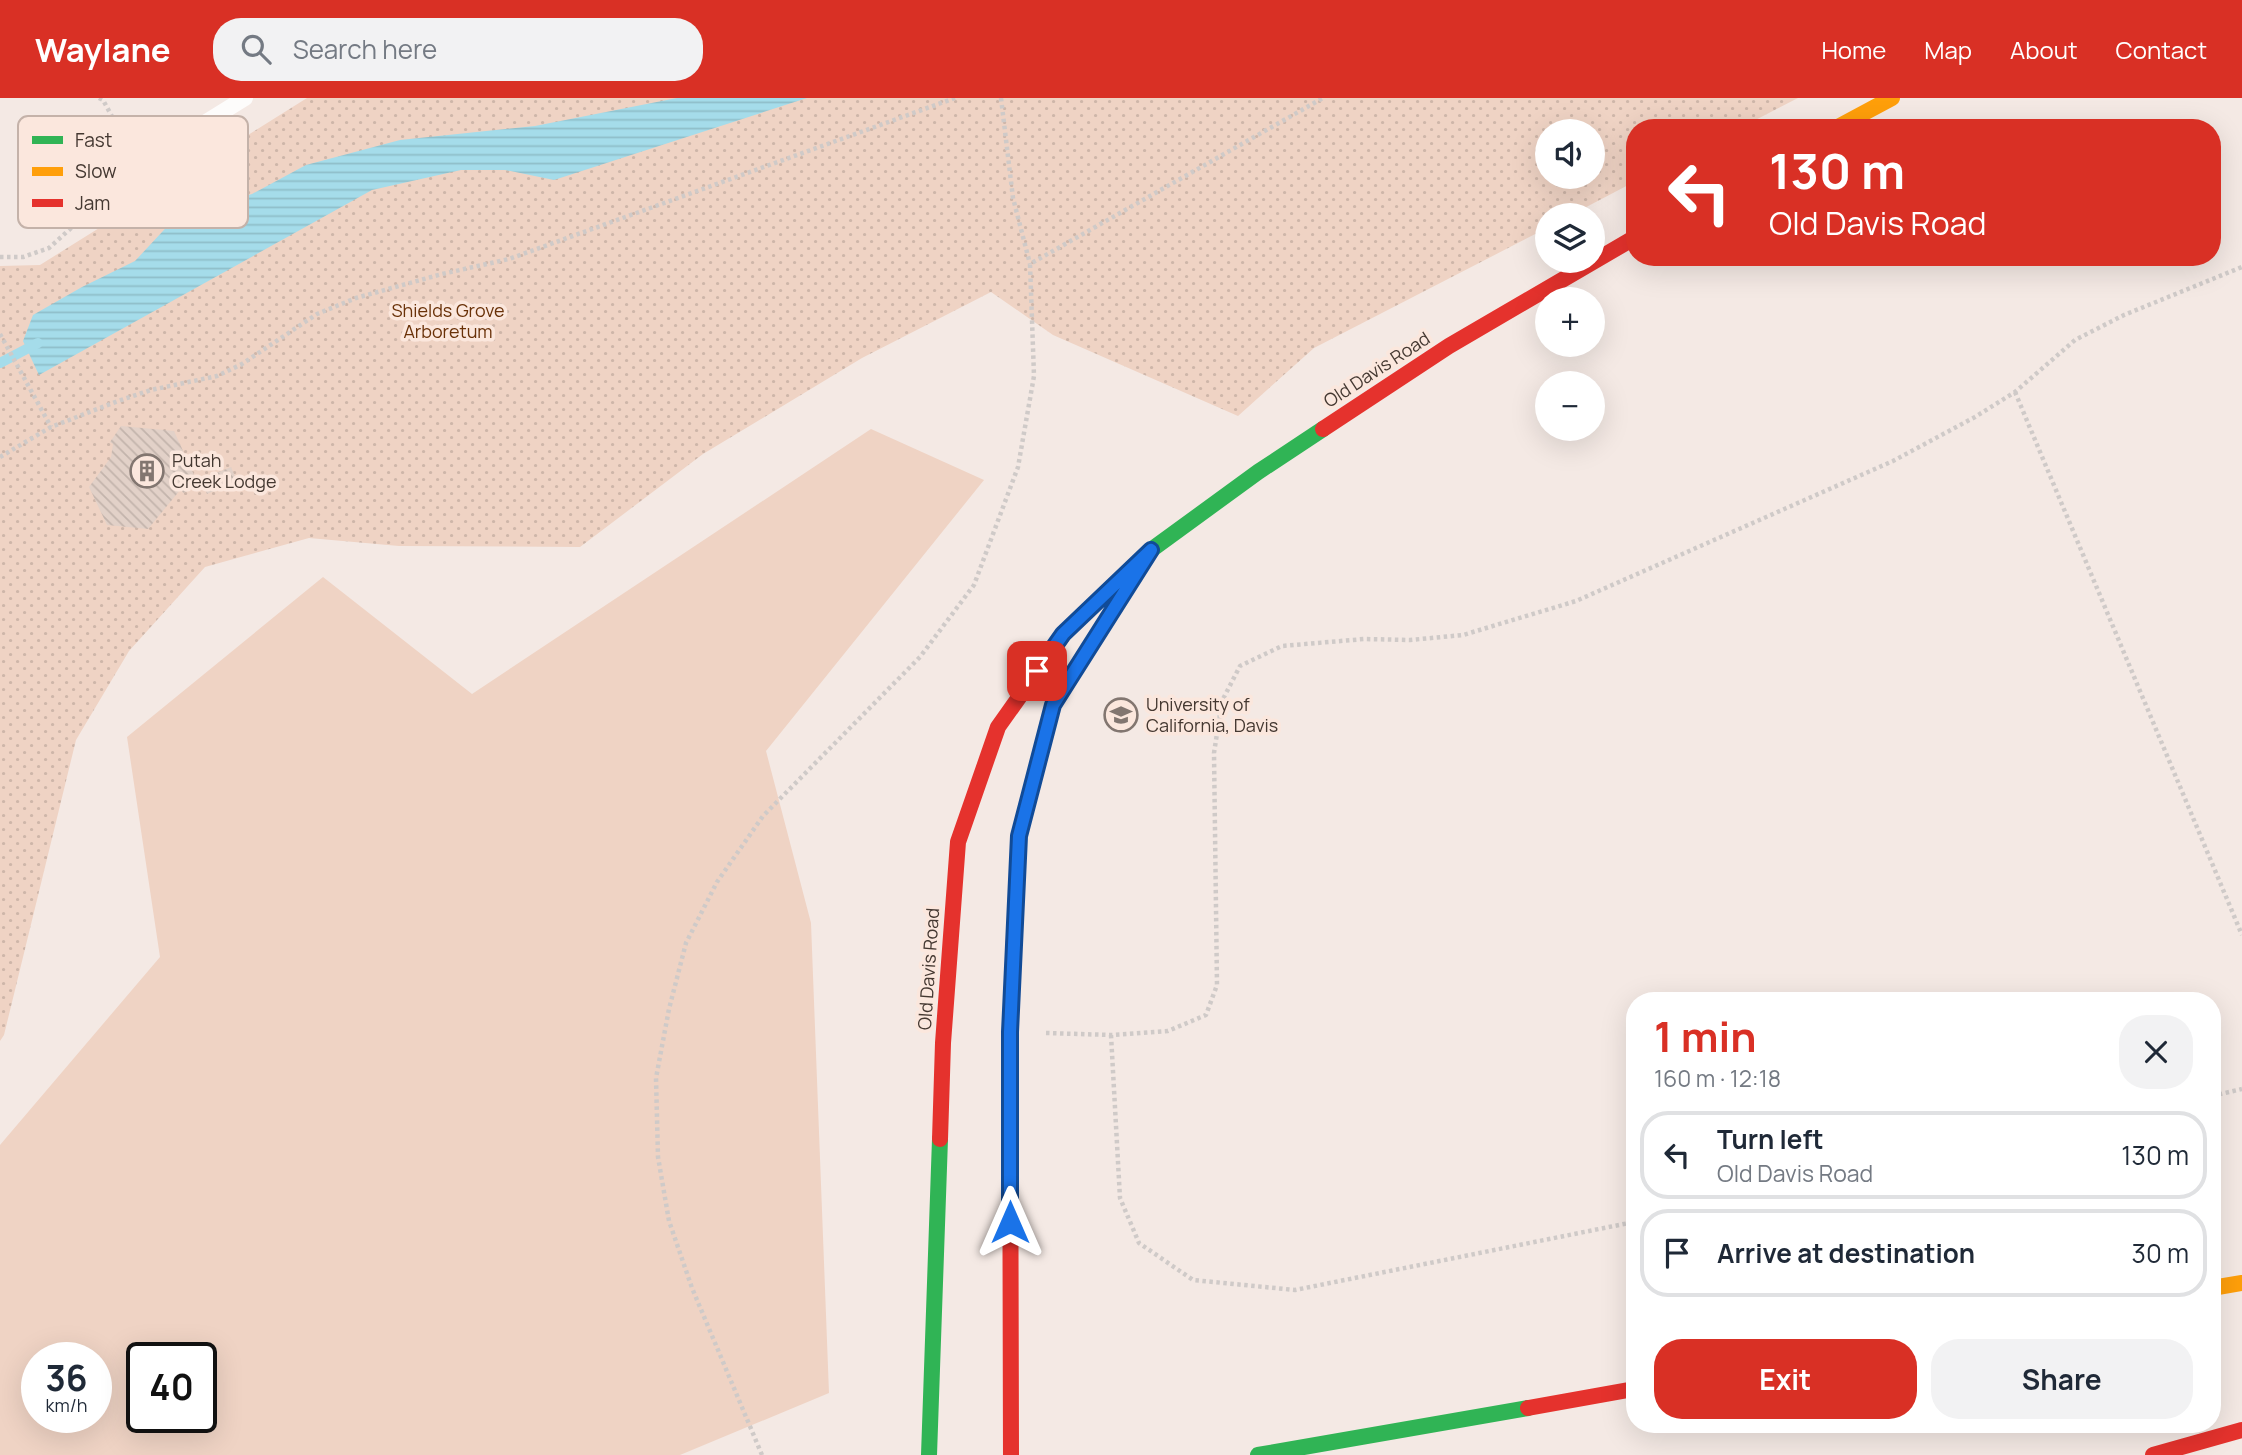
<!DOCTYPE html>
<meta charset="utf-8">
<style>
body{margin:0;font-family:Manrope,sans-serif;background:#f2f2f3;color:#1f2937;height:100vh;display:flex;flex-direction:column;font-size:26px;white-space:nowrap}
*{box-sizing:border-box;margin:0}
p{font-size:23px;color:#747a83}
.icon{flex:none;width:38px;height:38px;fill:none;stroke:currentColor;stroke-width:2;stroke-linecap:round;stroke-linejoin:round}
.map{position:relative;flex:1;overflow:hidden}
.drawer{position:absolute;left:1626px;top:894px;width:595px;height:441px;display:flex;flex-direction:column;background:#fff;border-radius:28px;box-shadow:0 7px 28px #0002}
.drawer>*{flex:none}
.hud{position:absolute;left:1626px;top:21px;width:595px;height:147px;border-radius:28px;box-shadow:0 7px 28px #0002;background:#d93025;color:#fff;overflow:hidden}
.fabs{position:absolute;left:1535px;top:21px;display:grid;gap:14px}
.fabs a{display:grid;place-items:center;width:70px;height:70px;border-radius:50%;background:#fff;box-shadow:0 7px 28px #0002;font-size:35px}
.speed{position:absolute;left:21px;top:1244px;display:flex;gap:14px;font-size:35px;font-weight:700;text-align:center}
.speed>*{display:grid;place-content:center;width:91px;height:91px;border-radius:50%;background:#fff;box-shadow:0 7px 28px #0002;line-height:1}
.speed small{font-size:18px;font-weight:400}
.speed .limit{border:4px solid #111;border-radius:10px;background:#fff;color:#111}
.pin{position:absolute;display:grid;place-items:center;width:60px;height:60px;color:#fff;margin:-30px;border-radius:14px;box-shadow:0 4px 10px #0006}
.me{position:absolute;width:77px;margin:-38px;rotate:0deg;stroke-linejoin:round;filter:drop-shadow(0 0 5px #0008)}
.turn{display:flex;align-items:center;gap:24px;height:147px;padding:0 28px;font-size:32px}
.turn .icon{width:91px;height:91px;stroke-width:2.5}
.turn b{display:block;font-size:49px;line-height:60px}
.round{display:grid;place-items:center;flex:none;width:74px;height:74px;border-radius:28px;background:#f2f2f3}
.head{display:flex;align-items:center;justify-content:space-between;height:119px;padding:0 28px}
h1{font-size:42px;font-weight:700;line-height:52px;color:#d93025}
.cta{display:flex;gap:14px;margin-top:auto;padding:14px 28px}
.cta a{flex:1;height:80px;border-radius:28px;background:#d93025;color:#fff;font-size:28px;font-weight:700;line-height:80px;text-align:center}
.cta a+a{background:#f2f2f3;color:#1f2937}
ul{padding:0;list-style:none}
li{display:flex;align-items:center;gap:21px;height:88px;margin:0 14px 10px;padding:0 14px;border:4px solid #e0e1e3;border-radius:28px}
li div{flex:1}
li b{display:block;font-size:26px}
li em{font-style:normal}
header{display:flex;align-items:center;gap:42px;box-sizing:border-box;height:98px;padding:0 35px;background:#d93025;color:#fff}
header strong{font-size:33px}
nav{display:flex;gap:38px;margin-inline-start:auto;font-size:24px}
.search{width:490px;height:63px;background:#f2f2f3;display:flex;align-items:center;gap:18px;box-sizing:border-box;padding:0 24px;border-radius:28px;color:#747a83;font-size:26px}
.map>svg:first-child{display:block}
.grass{fill:#efd3c4;fill-rule:evenodd}
.park{fill:url(#park-dots);fill-rule:evenodd}
.water{fill:url(#water-rules)}
.lines{fill:none;stroke-linecap:round;stroke-linejoin:round}
.stream{stroke:#a5dcea;stroke-width:10}
.building{fill:url(#building-back-hatch)}
.path{stroke:#cfcac8;stroke-width:4.5;stroke-dasharray:3.5 3.5;stroke-linecap:butt}
.lane{stroke:#fdfcfb;stroke-width:16}
.fast{stroke:#30b455;stroke-width:16}
.slow{stroke:#ff9f0a;stroke-width:16}
.jam{stroke:#e5322d;stroke-width:16}
.route-casing{stroke:#114b97;stroke-width:18}
.route{stroke:#1a73e8;stroke-width:12}
.labels{text-anchor:middle;stroke-width:7;stroke-linejoin:round;paint-order:stroke}
.park-label{font-size:18px;fill:#693108;stroke:#fbe7dd}
.street-label{font-size:18px;fill:#443831;stroke:#fbe7dd}
.poi-label{font-size:18px;fill:#443831;stroke:#fbe7dd;text-anchor:start}
.key{fill:#fbe7dd;stroke:#c4b2a9;stroke-width:2}
.key-label{font-size:19px;fill:#443831}
</style>
<header>
<strong>Waylane</strong>
<div class="search"><svg class="icon" aria-label="search" viewBox="0 0 24 24"><circle cx="10" cy="10" r="6"/><path d="M15 15l6 6"/></svg>Search here</div>
<nav><a>Home</a><a>Map</a><a>About</a><a>Contact</a></nav>
</header>
<div class="map">
<svg width="2242" height="1357" viewBox="0 0 2242 1357">
<defs>
<pattern id="park-dots" width="8" height="8" patternUnits="userSpaceOnUse" patternTransform="scale(1.75)"><rect width="8" height="8" fill="#efd3c4"/><path d="M2 2h.1M6 6h.1" fill="none" stroke="#ceb6a9" stroke-width="1.8" stroke-linecap="round"/></pattern>
<pattern id="water-rules" width="6" height="5" patternUnits="userSpaceOnUse" patternTransform="scale(1.75)"><rect width="6" height="5" fill="#a5dcea"/><path d="M0 2.5h6" fill="none" stroke="#8fbec9"/></pattern>
<pattern id="building-back-hatch" width="6" height="6" patternUnits="userSpaceOnUse" patternTransform="scale(1.75)"><rect width="6" height="6" fill="#e2d1c8"/><path d="M-1 5l2 2M0 0l6 6M5-1l2 2" fill="none" stroke="#c3b4ac"/></pattern>
</defs>
<rect width="100%" height="100%" fill="#f4e9e4"/>
<path class="grass" d="M 871,331 L 984,382 L 766,653 L 811,825 L 829,1295 L 680,1357 L 0,1357 L 0,1047 L 160,859 L 127,639 L 323,479 L 472,596 ZM 96,1260 L 96,1320 L 37,1320 L 37,1260 ZM 201,1260 L 201,1320 L 142,1320 L 142,1260 Z"/>
<path class="park" d="M 307,0 L 1798,0 L 1740,30 L 1634,30 L 1634,84 L 1571,117 L 1547,117 L 1547,130 L 1314,250 L 1238,318 L 1053,237 L 991,194 L 862,260 L 703,356 L 580,449 L 399,448 L 309,440 L 205,469 L 129,553 L 76,642 L 4,937 L 0,943 L 0,168 L 40,167 ZM 1547,33 L 1592,33 L 1592,79 L 1547,79 Z"/>
<path class="water" d="M 677,0 L 807,0 L 554,82 L 505,72 L 461,72 L 372,92 L 39,277 L 23,243 L 33,217 L 82,189 L 135,163 L 176,119 L 252,96 L 306,67 L 400,42 L 535,28 Z"/>
<g class="lines">
<path class="stream" d="M 0,265 L 38,245"/>
</g>
<path class="building" d="M 121,328 L 174,333 L 199,388 L 183,395 L 181,391 L 148,431 L 107,427 L 89,389 L 111,359 L 113,346 L 110,344 Z
M 231,369 L 237,383 L 207,396 L 201,381 Z"/>
<g class="lines">
<path class="path" d="M 99,0 L 103,2 L 126,44
M 1001,0 L 1013,100 L 1030,166
M 46,100 L 81,120
M 0,159 L 23,159 L 49,150 L 123,83
M 0,236 L 51,329
M 2015,294 L 2242,837
M 0,359 L 51,329 L 118,303 L 151,292 L 217,278 L 242,266 L 317,216 L 356,200 L 442,176 L 509,161 L 955,0
M 1046,935 L 1111,937 L 1168,933 L 1206,917 L 1217,887 L 1214,655 L 1222,603 L 1240,568 L 1282,548 L 1364,541 L 1410,542 L 1463,537 L 1576,503 L 1893,363 L 1975,319 L 2015,294 L 2075,242 L 2124,217 L 2242,169
M 1111,937 L 1120,1100 L 1139,1145 L 1193,1182 L 1295,1192 L 1634,1124
M 2212,998 L 2242,991
M 762,1357 L 692,1190 L 669,1123 L 658,1059 L 656,980 L 669,911 L 686,845 L 717,784 L 763,718 L 920,559 L 974,487 L 1018,369 L 1034,278 L 1030,166 L 1323,0"/>
<path class="lane" d="M 140,65 L 245,0"/>
<path class="fast" d="M 1066,533 L 1151,452 L 1258,374 L 1323,331
M 929,1357 L 940,1041
M 1258,1357 L 1528,1310"/>
<path class="slow" d="M 1836,30 L 1892,0
M 1014,840 L 1019,739 L 1053,607 L 1120,501
M 2212,1190 L 2242,1185"/>
<path class="jam" d="M 1323,331 L 1449,248 L 1634,140
M 940,1041 L 943,945 L 958,744 L 998,629 L 1066,533
M 1528,1310 L 1634,1291
M 1011,1357 L 1010,934 L 1014,840
M 2153,1357 L 2242,1332"/>
</g>
<g class="lines">
<defs>
<path id="route" d="M 1010,1124 L 1010,934 L 1019,738 L 1053,607 L 1151,452 L 1063,536 L 1037,573"/>
</defs>
<use href="#route" class="route-casing"/>
<use href="#route" class="route"/>
</g>
<defs>
<symbol id="building-ring" viewBox="-11 -11 22 22"><circle r="9.5" fill="#fbe7dd" stroke="#827670" stroke-width="1.5"/><path d="M-4-6H4V6H1V3H-1V6H-4ZM-2.5-4.3h1.7v1.8h-1.7ZM.8-4.3h1.7v1.8H.8ZM-2.5-1h1.7V.8h-1.7ZM.8-1h1.7V.8H.8Z" fill="#827670"/></symbol>
<symbol id="university-ring" viewBox="-11 -11 22 22"><circle r="9.5" fill="#fbe7dd" stroke="#827670" stroke-width="1.5"/><path d="M0-5L7-2L0 1L-7-2ZM-4 1L0 2.5L4 1V4Q0 6-4 4Z" fill="#827670"/></symbol>
</defs>
<g fill-rule="evenodd">
<use href="#building-ring" x="128" y="354" width="38" height="38"/>
<use href="#university-ring" x="1102" y="598" width="38" height="38"/>
</g>
<g class="labels">
<g class="park-label">
<text x="448" y="219">Shields Grove<tspan x="448" dy="21">Arboretum</tspan></text>
</g>
<g class="street-label">
<text transform="translate(1377 272) rotate(-33)" y="6">Old Davis Road</text>
<text transform="translate(929 871) rotate(-86)" y="6">Old Davis Road</text>
</g>
<g class="poi-label">
<text x="172" y="369">Putah<tspan x="172" dy="21">Creek Lodge</tspan></text>
<text x="1146" y="613">University of<tspan x="1146" dy="21">California, Davis</tspan></text>
</g>
</g>
<rect x="18" y="18" width="230" height="112" rx="10" class="key"/>
<rect x="32" y="38" width="31" height="8" fill="#30b455"/>
<rect x="32" y="69" width="31" height="9" fill="#ff9f0a"/>
<rect x="32" y="101" width="31" height="8" fill="#e5322d"/>
<g class="key-label">
<text x="75" y="49">Fast</text>
<text x="75" y="80">Slow</text>
<text x="75" y="112">Jam</text>
</g>
</svg>
<div class="fabs">
<a><svg class="icon" aria-label="sound" viewBox="0 0 24 24"><path d="M4 9h4l5-4v14l-5-4H4zM17 9q2 3 0 6"/></svg></a>
<a><svg class="icon" aria-label="layers" viewBox="0 0 24 24"><path d="M12 4l9 5-9 5-9-5zM3 14l9 5 9-5"/></svg></a>
<a>+</a>
<a>−</a>
</div>
<div class="speed"><div>36<small>km/h</small></div><div class="limit">40</div></div>
<div class="pin" style="left:1037px;top:573px;background:#d93025"><svg class="icon" aria-label="arrive" viewBox="0 0 24 24"><path d="M6 21V4h12l-3 4 3 4H6"/></svg></div>
<svg class="me" style="left:1010px;top:1124px" viewBox="-20 -20 40 40"><path d="M0-17L14 15 0 8-14 15z" fill="#1a73e8" stroke="#fff" stroke-width="4"/></svg>
<div class="hud">
<div class="turn"><svg class="icon" aria-label="left" viewBox="0 0 24 24"><path d="M17 20v-9H6M10 6l-5 5 5 5"/></svg><div><b>130 m</b>Old Davis Road</div></div>
</div>
<section class="drawer">
<div class="head"><div><h1>1 min</h1><p>160 m · 12:18</p></div><a class="round"><svg class="icon" aria-label="close" viewBox="0 0 24 24"><path d="M6 6l12 12M18 6L6 18"/></svg></a></div>
<ul>
<li><svg class="icon" aria-label="left" viewBox="0 0 24 24"><path d="M17 20v-9H6M10 6l-5 5 5 5"/></svg><div><b>Turn left</b><p>Old Davis Road</p></div><em>130 m</em></li>
<li><svg class="icon" aria-label="arrive" viewBox="0 0 24 24"><path d="M6 21V4h12l-3 4 3 4H6"/></svg><div><b>Arrive at destination</b></div><em>30 m</em></li>
</ul>
<div class="cta"><a>Exit</a><a>Share</a></div>
</section>
</div>
